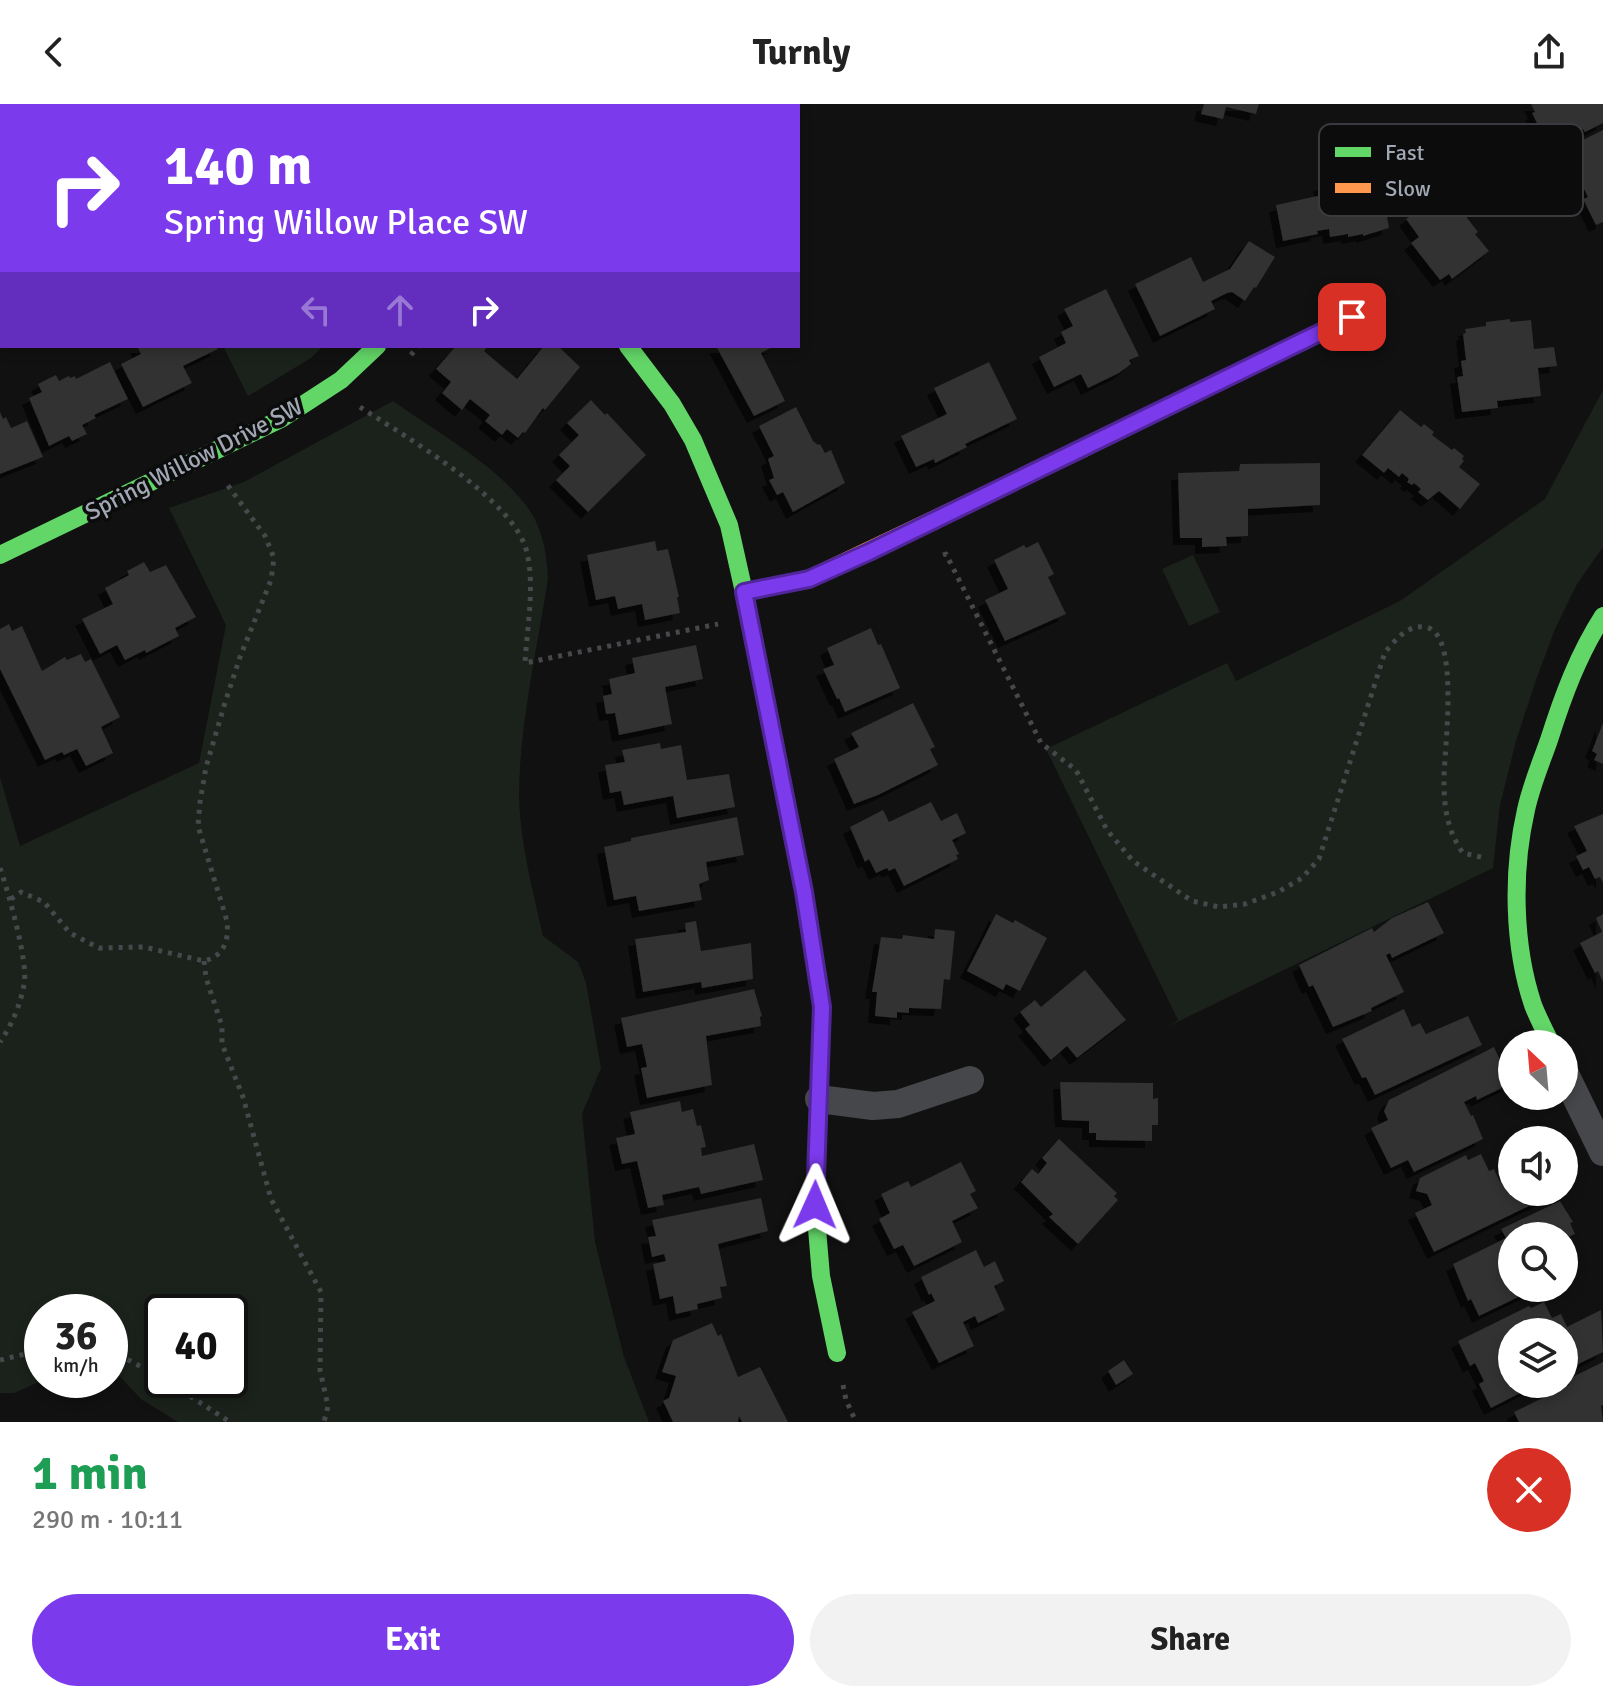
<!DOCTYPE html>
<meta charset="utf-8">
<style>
body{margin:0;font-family:Signika,sans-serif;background:#f2f2f2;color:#222;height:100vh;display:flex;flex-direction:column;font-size:30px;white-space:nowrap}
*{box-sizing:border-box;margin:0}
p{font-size:26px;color:#767676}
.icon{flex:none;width:44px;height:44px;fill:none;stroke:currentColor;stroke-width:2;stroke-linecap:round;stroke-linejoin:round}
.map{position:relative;height:1318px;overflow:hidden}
.panel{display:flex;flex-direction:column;background:#fff;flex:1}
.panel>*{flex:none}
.top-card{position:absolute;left:0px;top:0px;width:800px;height:244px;box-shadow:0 4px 12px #0003;background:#7c3aed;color:#fff;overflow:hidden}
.needle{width:52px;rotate:334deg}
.tools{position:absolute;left:1498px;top:926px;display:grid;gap:16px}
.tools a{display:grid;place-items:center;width:80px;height:80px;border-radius:50%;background:#fff;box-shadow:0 4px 12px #0003;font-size:40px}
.speed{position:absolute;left:24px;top:1190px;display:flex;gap:16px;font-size:40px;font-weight:700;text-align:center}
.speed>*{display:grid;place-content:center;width:104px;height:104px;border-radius:50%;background:#fff;box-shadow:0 4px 12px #0003;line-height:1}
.speed small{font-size:20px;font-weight:400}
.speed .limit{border:4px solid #111;border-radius:12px;background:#fff;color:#111}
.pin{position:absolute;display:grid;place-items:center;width:68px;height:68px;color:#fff;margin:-34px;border-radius:16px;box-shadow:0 4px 12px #0006}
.me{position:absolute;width:88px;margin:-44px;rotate:1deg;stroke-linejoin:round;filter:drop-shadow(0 0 6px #0008)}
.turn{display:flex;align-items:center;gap:28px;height:168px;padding:0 32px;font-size:36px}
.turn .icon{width:104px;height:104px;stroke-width:2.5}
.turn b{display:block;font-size:56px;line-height:68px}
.lanes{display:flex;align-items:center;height:76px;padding:0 32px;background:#0003;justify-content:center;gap:40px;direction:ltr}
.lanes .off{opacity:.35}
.round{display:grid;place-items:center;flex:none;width:84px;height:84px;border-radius:42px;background:#f2f2f2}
.overview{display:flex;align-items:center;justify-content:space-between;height:136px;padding:0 32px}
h1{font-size:48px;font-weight:700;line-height:60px;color:#1e9e55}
.primary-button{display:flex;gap:16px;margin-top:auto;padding:16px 32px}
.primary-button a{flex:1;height:92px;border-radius:48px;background:#7c3aed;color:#fff;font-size:32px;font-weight:700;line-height:92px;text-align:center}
.primary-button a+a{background:#f2f2f2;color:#222}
header{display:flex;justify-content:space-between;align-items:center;height:104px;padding:0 32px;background:#fff;font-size:36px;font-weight:700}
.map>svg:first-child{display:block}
.green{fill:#1b221b;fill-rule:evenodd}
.building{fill:#303032;filter:url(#shadow)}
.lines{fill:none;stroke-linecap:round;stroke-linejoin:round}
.path{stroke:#47484c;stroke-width:5;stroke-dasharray:4 6;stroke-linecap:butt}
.street{stroke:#45474a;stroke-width:28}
.fast{stroke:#63d668;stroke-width:18}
.slow{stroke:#ff974d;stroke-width:18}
.route-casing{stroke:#51269a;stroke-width:20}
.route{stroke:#7c3aed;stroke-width:14}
.labels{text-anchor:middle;stroke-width:7;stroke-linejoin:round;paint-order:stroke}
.street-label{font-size:24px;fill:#a1a8b3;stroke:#0c0c0d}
.key{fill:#0c0c0d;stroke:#393b3f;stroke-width:2}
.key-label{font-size:22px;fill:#a1a8b3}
</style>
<header><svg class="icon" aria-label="back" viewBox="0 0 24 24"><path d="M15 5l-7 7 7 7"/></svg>Turnly<svg class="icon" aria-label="share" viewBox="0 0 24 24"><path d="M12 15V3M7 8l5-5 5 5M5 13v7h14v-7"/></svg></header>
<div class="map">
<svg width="1603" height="1318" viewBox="0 0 1603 1318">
<defs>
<filter id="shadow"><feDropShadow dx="-7" dy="7" stdDeviation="0" flood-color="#0009"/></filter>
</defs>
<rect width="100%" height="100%" fill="#111"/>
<path class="green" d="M 189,0 L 395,0 L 395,2 L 188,2 Z
M 223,242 L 323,242 L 311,254 L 248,292 Z
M 1603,286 L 1603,443 L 1577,480 L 1555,525 L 1536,576 L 1516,637 L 1500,701 L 1493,764 L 1167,923 L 1178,916 L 1046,645 L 1227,559 L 1236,577 L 1400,497 L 1545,395 Z
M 393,297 C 435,327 493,359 525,400 C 542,421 547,449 548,475 C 537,546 519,622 519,693 C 520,739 533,787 543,832 L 578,858 L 586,879 L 601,964 L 582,1010 L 595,1138 L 624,1253 L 649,1318 L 178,1318 L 141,1295 L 110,1262 L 110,1208 L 42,1208 L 43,1276 L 14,1289 L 0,1289 L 0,673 L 20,742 L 199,659 L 226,521 L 169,404 L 244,378 ZM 230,1208 L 230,1276 L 162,1276 L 162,1208 Z
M 1193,451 L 1220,508 L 1189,522 L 1162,465 Z"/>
<path class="building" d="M 1204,0 L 1259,0 L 1256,10 L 1226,3 L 1223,15 L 1201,10 Z
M 1531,0 L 1603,0 L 1603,19 L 1585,28 L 1583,25 L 1578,28 L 1579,31 L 1550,45 L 1532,9 L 1535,8 Z
M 1603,26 L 1603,118 L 1596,121 L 1583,95 L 1588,93 L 1579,75 L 1566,82 L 1551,52 Z
M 1386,53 L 1396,99 L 1385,101 L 1389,124 L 1363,132 L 1363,130 L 1348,133 L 1348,130 L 1330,133 L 1329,125 L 1317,127 L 1318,130 L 1283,137 L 1276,101 L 1322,91 L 1320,80 L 1340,76 L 1337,63 Z
M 1451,93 L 1478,128 L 1475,130 L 1489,147 L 1452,175 L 1449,170 L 1440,176 L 1411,139 L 1419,133 L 1406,115 L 1422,103 L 1428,111 Z
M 1249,137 L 1275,153 L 1256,184 L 1254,183 L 1245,197 L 1232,188 L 1227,189 L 1211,197 L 1215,205 L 1160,232 L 1135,180 L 1191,153 L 1203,178 L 1230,165 Z
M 1106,185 L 1139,252 L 1129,256 L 1131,260 L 1119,269 L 1088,284 L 1081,270 L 1054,283 L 1039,253 L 1066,239 L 1061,228 L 1073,222 L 1064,205 Z
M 1510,215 L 1510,218 L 1531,216 L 1534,245 L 1554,243 L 1557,262 L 1538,264 L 1541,292 L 1497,297 L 1498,304 L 1462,308 L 1457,273 L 1463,272 L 1461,257 L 1466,256 L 1463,230 L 1466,229 L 1465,225 L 1486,222 L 1486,218 Z
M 137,242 L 216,242 L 218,245 L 183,262 L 192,279 L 143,303 L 121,260 L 141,250 Z
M 456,242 L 488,242 L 484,247 L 517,275 L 544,242 L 558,242 L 580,263 L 545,306 L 543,304 L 525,329 L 523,328 L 518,334 L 507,325 L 502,331 L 485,317 L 490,311 L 470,295 L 462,306 L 442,289 L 451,278 L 436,265 Z
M 716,242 L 774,242 L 761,249 L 785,297 L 754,312 Z
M 110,258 L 128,295 L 94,311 L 96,314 L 82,321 L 87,330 L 72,337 L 69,332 L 49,342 L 29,294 L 42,288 L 38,280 L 56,271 L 59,277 L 69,272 L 70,274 L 75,272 L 76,275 Z
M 989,258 L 1017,315 L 965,340 L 967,343 L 935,359 L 934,355 L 916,363 L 901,332 L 947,310 L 934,284 Z
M 591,296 L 605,311 L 607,309 L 646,351 L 588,408 L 556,376 L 570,362 L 559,351 L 579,331 L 567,319 Z
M 796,303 L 813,337 L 818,341 L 820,340 L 825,349 L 831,346 L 845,379 L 793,408 L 783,388 L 777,391 L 769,376 L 774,374 L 768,355 L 774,352 L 759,322 Z
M 1400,306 L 1421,323 L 1424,320 L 1434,328 L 1432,331 L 1452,346 L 1454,344 L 1464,352 L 1462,355 L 1464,357 L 1459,363 L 1480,380 L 1460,405 L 1439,387 L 1428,396 L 1418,388 L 1421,385 L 1414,379 L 1412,381 L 1407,378 L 1409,375 L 1402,369 L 1399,373 L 1388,364 L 1384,369 L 1362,351 Z
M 0,308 L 3,315 L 6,313 L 11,324 L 27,317 L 43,353 L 0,370 Z
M 1320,359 L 1320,401 L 1248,405 L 1248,432 L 1226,433 L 1227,442 L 1202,443 L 1202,434 L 1180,434 L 1178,369 L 1239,367 L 1240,360 Z
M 655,437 L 657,447 L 668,445 L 679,493 L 677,493 L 680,509 L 645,516 L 642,500 L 618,505 L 615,492 L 596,496 L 587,451 Z
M 1038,438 L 1054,470 L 1048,473 L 1066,510 L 1005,537 L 985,496 L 1008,485 L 994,456 L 1024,441 L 1026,444 Z
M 144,458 L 150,468 L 166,461 L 196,513 L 175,524 L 179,532 L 146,549 L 145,546 L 125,556 L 117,541 L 100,550 L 82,515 L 113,500 L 105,484 L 129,471 L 127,467 Z
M 9,520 L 12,527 L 22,522 L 42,567 L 65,553 L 67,556 L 81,550 L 85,558 L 91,555 L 120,613 L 101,623 L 113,649 L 86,662 L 77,645 L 64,651 L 62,648 L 45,656 L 0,565 L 0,525 Z
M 871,524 L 878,541 L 881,540 L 900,584 L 845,608 L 839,594 L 837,595 L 823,565 L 834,561 L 827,544 Z
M 696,541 L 703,575 L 665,583 L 672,620 L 619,631 L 615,609 L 606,610 L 603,592 L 612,590 L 609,575 L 635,569 L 632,554 Z
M 913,599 L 935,643 L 930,645 L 938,661 L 878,691 L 854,700 L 834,655 L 859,643 L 851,629 Z
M 1603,619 L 1603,660 L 1594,656 L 1597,650 L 1592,647 Z
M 660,639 L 661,645 L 681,641 L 687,676 L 729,670 L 735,703 L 677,714 L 673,692 L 624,701 L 621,687 L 610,689 L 605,661 L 625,658 L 622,646 Z
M 931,698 L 941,717 L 957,709 L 966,729 L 952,736 L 959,750 L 956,751 L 958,755 L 904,782 L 895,764 L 889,767 L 887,764 L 876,769 L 869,755 L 865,758 L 850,723 L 883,706 L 889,718 Z
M 1603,710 L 1603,779 L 1600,773 L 1595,775 L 1589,763 L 1583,766 L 1576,752 L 1587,747 L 1574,722 Z
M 737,713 L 744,751 L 706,758 L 709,776 L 699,780 L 702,796 L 639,807 L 636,792 L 614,796 L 604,743 L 631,737 L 631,734 Z
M 1428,798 L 1444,829 L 1392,854 L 1390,849 L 1386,851 L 1404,888 L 1371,904 L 1372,907 L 1333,923 L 1313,881 L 1309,883 L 1299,861 L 1372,824 L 1374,828 L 1392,814 Z
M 996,810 L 1013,819 L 1015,816 L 1047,834 L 1020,887 L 1006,880 L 1003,886 L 967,867 Z
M 1603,810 L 1603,878 L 1598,867 L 1595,869 L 1580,839 L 1602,828 L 1596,814 Z
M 696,817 L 701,847 L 751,839 L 753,875 L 702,884 L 701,878 L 643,888 L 635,835 L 686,828 L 685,819 Z
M 935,825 L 955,827 L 950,876 L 944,875 L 941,905 L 909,904 L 909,909 L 897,908 L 897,914 L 875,912 L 877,888 L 872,888 L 881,833 L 902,835 L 903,831 L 934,835 Z
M 1085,866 L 1126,916 L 1077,954 L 1067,942 L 1051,956 L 1025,925 L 1030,921 L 1020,908 L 1035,896 L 1041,903 Z
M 754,885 L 762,912 L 760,913 L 761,922 L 706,932 L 712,981 L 647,994 L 641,964 L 647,963 L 642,940 L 627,943 L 621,914 Z
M 1404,905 L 1412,923 L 1420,919 L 1426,930 L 1468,912 L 1482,941 L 1375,991 L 1366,973 L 1362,974 L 1342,935 Z
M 1494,943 L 1506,969 L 1503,971 L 1508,981 L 1477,996 L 1476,992 L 1464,998 L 1471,1012 L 1473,1011 L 1483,1035 L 1414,1068 L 1408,1056 L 1391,1064 L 1371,1024 L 1388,1016 L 1384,1007 L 1389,996 Z
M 1060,978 L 1153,979 L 1153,995 L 1158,994 L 1158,1021 L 1152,1021 L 1152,1037 L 1096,1036 L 1096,1029 L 1089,1029 L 1089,1017 L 1062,1016 Z
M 680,997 L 682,1008 L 693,1005 L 697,1022 L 701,1021 L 706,1043 L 701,1044 L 702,1052 L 754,1040 L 763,1076 L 701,1090 L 699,1083 L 662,1091 L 664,1101 L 648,1104 L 637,1057 L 622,1060 L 616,1034 L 635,1030 L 630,1008 Z
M 1059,1035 L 1117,1089 L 1114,1092 L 1118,1096 L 1078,1140 L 1049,1113 L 1053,1110 L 1021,1078 L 1032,1065 L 1038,1070 L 1047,1059 L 1042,1054 Z
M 1481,1050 L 1489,1067 L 1494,1065 L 1500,1078 L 1512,1070 L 1512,1088 L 1558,1088 L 1434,1148 L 1415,1109 L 1432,1101 L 1427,1090 L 1416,1087 L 1420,1074 L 1466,1051 L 1468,1056 Z
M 961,1058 L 976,1087 L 970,1090 L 978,1104 L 952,1117 L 962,1138 L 914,1162 L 903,1141 L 894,1145 L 879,1115 L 890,1109 L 881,1090 L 908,1077 L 911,1083 Z
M 761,1094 L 768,1127 L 718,1140 L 727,1182 L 720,1183 L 722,1194 L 697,1200 L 698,1205 L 676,1210 L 673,1192 L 660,1195 L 653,1160 L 666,1157 L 664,1150 L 652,1153 L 648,1133 L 656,1132 L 652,1116 Z
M 1560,1097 L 1573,1118 L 1570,1119 L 1575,1130 L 1564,1135 L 1564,1132 L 1512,1132 L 1512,1184 L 1537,1184 L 1479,1212 L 1471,1195 L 1468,1197 L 1453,1160 L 1506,1134 L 1501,1125 Z
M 976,1146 L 984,1163 L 995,1157 L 1004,1177 L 994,1182 L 1005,1206 L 978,1219 L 975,1212 L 963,1218 L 974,1242 L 939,1259 L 912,1208 L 935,1197 L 931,1189 L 929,1191 L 921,1173 Z
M 1544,1198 L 1552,1214 L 1561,1210 L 1567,1223 L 1601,1206 L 1603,1248 L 1564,1267 L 1564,1228 L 1512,1228 L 1512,1280 L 1538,1280 L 1491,1304 L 1479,1280 L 1484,1277 L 1475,1259 L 1470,1262 L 1458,1237 L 1529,1202 L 1531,1204 Z
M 712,1219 L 718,1232 L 721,1230 L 738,1273 L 760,1263 L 788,1318 L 742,1318 L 739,1312 L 738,1318 L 673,1318 L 663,1297 L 669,1294 L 676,1272 L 662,1268 L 673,1236 Z
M 1124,1256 L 1133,1270 L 1116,1281 L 1108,1267 Z
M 1603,1258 L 1603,1301 L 1601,1302 L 1603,1318 L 1519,1318 L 1514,1308 L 1569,1281 L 1566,1276 Z"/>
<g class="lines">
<path class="path" d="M 380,0 L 381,2
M 411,251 L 418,242
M 360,303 C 404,332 516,396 527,449 C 535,483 527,524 525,559 L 718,520
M 943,451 L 946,450 L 1041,639 L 1076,666 L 1107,726 L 1133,757 L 1192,797 L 1219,803 L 1245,800 L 1278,788 L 1302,774 L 1319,755 L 1385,548 C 1396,536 1406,521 1425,523 C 1462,528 1443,651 1444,679 C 1444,705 1448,728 1463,749 L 1485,754
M 0,764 C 8,787 29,860 24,881 C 20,901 12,921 0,938
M 11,795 L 21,788 L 44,798 L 70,829 L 99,844 L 144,843 L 204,857 C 224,852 229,837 227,817 L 198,722 L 200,698 L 206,663 L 224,602 L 240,553 L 271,476 L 274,454 L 265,432 L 226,379
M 204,857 L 206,874 L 222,922 L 222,940 L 243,993 L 271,1095 L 321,1188 L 320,1266 L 328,1302 L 324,1318
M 110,1246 L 162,1274
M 0,1256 L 42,1246
M 165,1276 L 230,1318
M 843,1281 L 846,1296 L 856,1318"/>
<path class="street" d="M 532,2 L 533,0
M 1564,968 L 1603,1048
M 819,995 L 873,1002 L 898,1000 L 970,976"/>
<path class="fast" d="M 628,242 L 672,300 L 693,336 L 729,421 L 744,488 L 804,788 L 822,903 L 815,1101 L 821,1172 L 837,1249
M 1084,344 L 1352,213
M 0,451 L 281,315 L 341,276 L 377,242
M 1551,940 C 1545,927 1538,914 1533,901 C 1513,841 1512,767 1526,706 C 1531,682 1541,659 1549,636 C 1563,592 1578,551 1603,512"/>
<path class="slow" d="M 744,488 L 809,475 L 1084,344"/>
</g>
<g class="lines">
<defs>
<path id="route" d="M 815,1101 L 822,903 L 804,788 L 744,488 L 809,475 L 869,448 L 1352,213"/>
</defs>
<use href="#route" class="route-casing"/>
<use href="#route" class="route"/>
</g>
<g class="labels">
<g class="street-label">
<text transform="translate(194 355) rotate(-27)" y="8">Spring Willow Drive SW</text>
</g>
</g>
<rect x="1319" y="20" width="264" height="92" rx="12" class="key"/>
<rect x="1335" y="43" width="36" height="10" fill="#63d668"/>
<rect x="1335" y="79" width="36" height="10" fill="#ff974d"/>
<g class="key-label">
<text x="1385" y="56">Fast</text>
<text x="1385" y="92">Slow</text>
</g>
</svg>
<div class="tools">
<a><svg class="needle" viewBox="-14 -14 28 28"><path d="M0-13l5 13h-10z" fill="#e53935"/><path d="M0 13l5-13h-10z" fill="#767676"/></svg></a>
<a><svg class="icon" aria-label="sound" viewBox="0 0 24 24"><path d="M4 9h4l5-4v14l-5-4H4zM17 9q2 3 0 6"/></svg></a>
<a><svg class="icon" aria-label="search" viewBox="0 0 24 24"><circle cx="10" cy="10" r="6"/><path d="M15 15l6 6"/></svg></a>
<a><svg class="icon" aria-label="layers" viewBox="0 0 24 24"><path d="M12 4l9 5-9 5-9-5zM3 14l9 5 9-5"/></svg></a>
</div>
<div class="speed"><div>36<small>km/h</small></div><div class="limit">40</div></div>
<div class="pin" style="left:1352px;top:213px;background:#d93025"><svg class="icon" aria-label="arrive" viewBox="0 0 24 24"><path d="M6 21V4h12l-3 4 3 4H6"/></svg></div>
<svg class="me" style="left:815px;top:1101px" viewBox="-20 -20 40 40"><path d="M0-17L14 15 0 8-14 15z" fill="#7c3aed" stroke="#fff" stroke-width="4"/></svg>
<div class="top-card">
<div class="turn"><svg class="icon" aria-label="right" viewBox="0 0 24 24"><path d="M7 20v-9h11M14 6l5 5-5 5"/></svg><div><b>140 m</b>Spring Willow Place SW</div></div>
<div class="lanes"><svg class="icon off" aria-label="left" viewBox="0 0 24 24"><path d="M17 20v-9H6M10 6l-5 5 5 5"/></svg><svg class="icon off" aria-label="ahead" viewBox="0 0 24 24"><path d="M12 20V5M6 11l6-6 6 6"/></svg><svg class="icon" aria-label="right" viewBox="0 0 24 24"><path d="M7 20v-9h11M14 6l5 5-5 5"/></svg></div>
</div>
</div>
<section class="panel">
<div class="overview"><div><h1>1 min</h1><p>290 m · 10:11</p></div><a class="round" style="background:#d93025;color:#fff"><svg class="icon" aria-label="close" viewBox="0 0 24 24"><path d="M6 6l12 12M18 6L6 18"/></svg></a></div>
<div class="primary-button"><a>Exit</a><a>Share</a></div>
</section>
